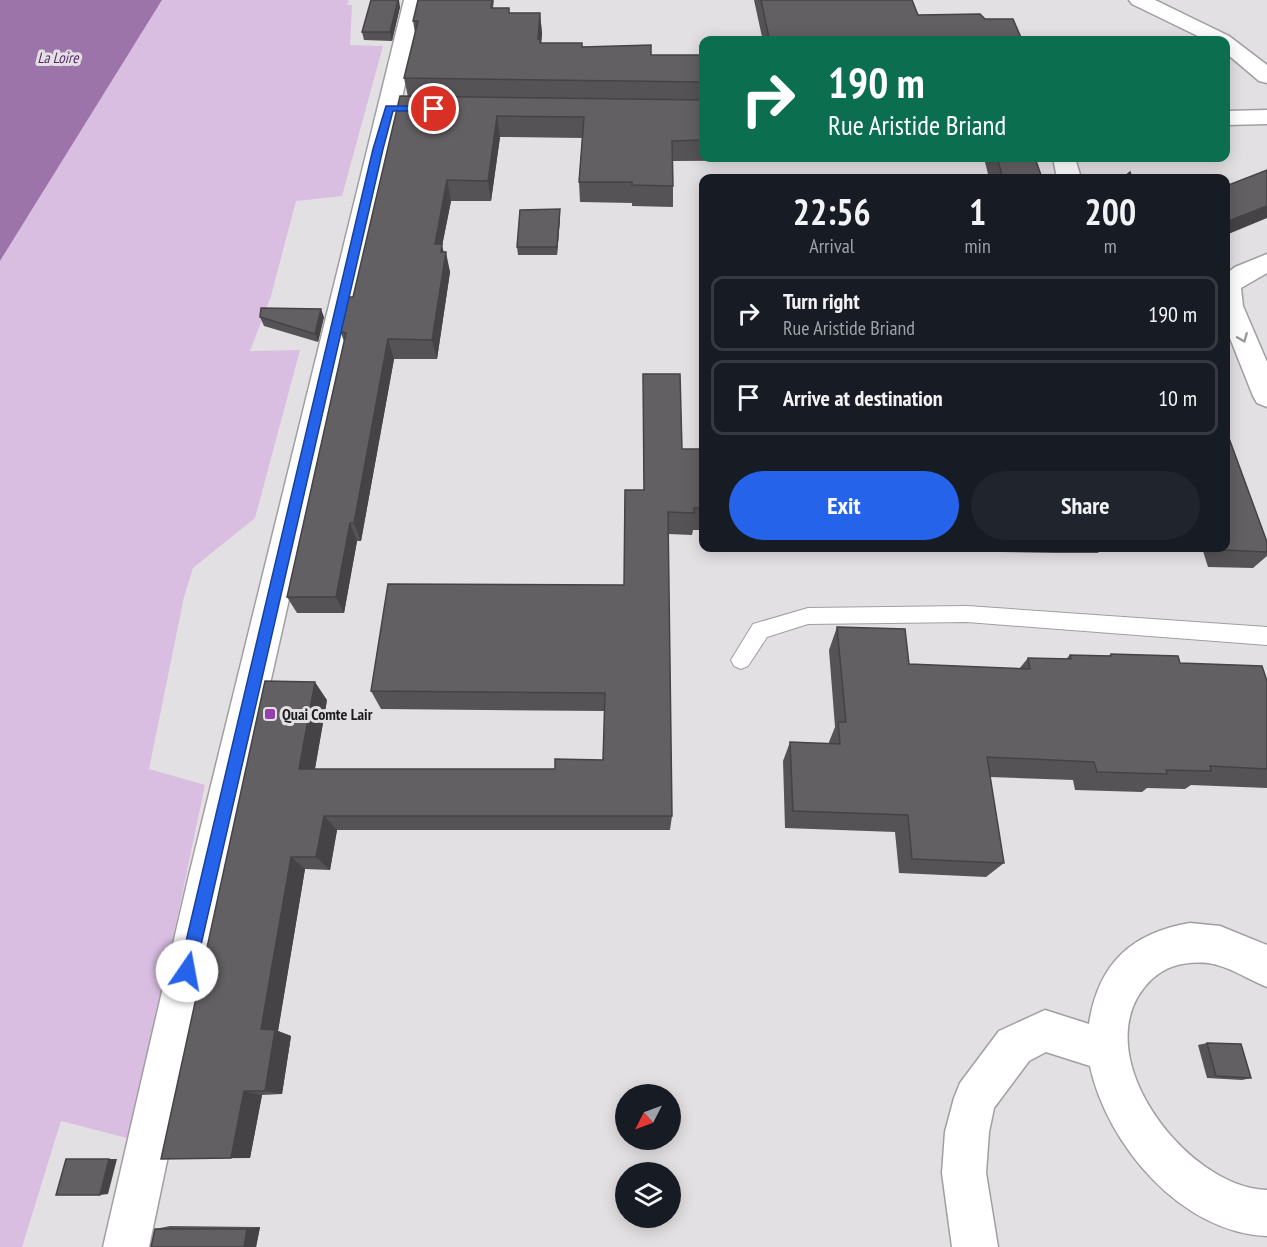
<!DOCTYPE html>
<style>
body{margin:0;font-family:"PT Sans Narrow",sans-serif;background:#20242c;color:#f1f3f6;height:100vh;display:flex;flex-direction:column;font-size:22px;white-space:nowrap}
*{box-sizing:border-box;margin:0}
p{font-size:20px;color:#9ea1a6}
.icon{flex:none;width:33px;height:33px;fill:none;stroke:currentColor;stroke-width:2;stroke-linecap:round;stroke-linejoin:round}
.map{position:relative;flex:1;overflow:hidden}
.sheet{position:absolute;left:699px;top:174px;width:531px;height:378px;display:flex;flex-direction:column;background:#171b24;border-radius:12px;box-shadow:0 3px 15px #0003}
.sheet>*{flex:none}
.banner{position:absolute;left:699px;top:36px;width:531px;height:126px;border-radius:12px;box-shadow:0 3px 15px #0003;background:#0b6e4f;color:#fff;overflow:hidden}
.needle{width:39px;rotate:228deg}
.tools{position:absolute;left:615px;top:1084px;display:grid;gap:12px}
.tools a{display:grid;place-items:center;width:66px;height:66px;border-radius:50%;background:#171b24;box-shadow:0 3px 15px #0003;font-size:30px}
.pin{position:absolute;display:grid;place-items:center;width:51px;height:51px;color:#fff;margin:-26px;border:3px solid #fff;border-radius:50%;box-shadow:0 2px 6px #0007}
.me{position:absolute;width:66px;margin:-33px;rotate:12deg;stroke-linejoin:round;filter:drop-shadow(0 0 4px #0008)}
.turn{display:flex;align-items:center;gap:21px;height:126px;padding:0 30px;font-size:27px}
.turn .icon{width:78px;height:78px;stroke-width:2.5}
.turn b{display:block;font-size:42px;line-height:51px}
.eta{display:flex;justify-content:space-evenly;align-items:center;height:102px;text-align:center}
.eta b{font-size:36px;font-weight:700;line-height:42px}
.primary-button{display:flex;gap:12px;margin-top:auto;padding:12px 30px}
.primary-button a{flex:1;height:69px;border-radius:36px;background:#2563eb;color:#fff;font-size:24px;font-weight:700;line-height:69px;text-align:center}
.primary-button a+a{background:#20242c;color:#f1f3f6}
ul{padding:0;list-style:none}
li{display:flex;align-items:center;gap:18px;height:75px;margin:0 12px 9px;padding:0 18px;border:3px solid #363941;border-radius:12px}
li div{flex:1}
li b{display:block;font-size:22px}
li em{font-style:normal}
.map>svg:first-child{display:block}
.green{fill:#d9bee1}
.water{fill:#9d74aa}
.lines{fill:none;stroke-linecap:round;stroke-linejoin:round}
.lane-casing{stroke:#a19ea2;stroke-width:2}
.street-casing{stroke:#a19ea2;stroke-width:3}
.lane{fill:#fff;fill-rule:evenodd}
.street{fill:#fff;fill-rule:evenodd}
.wall{fill:#555355}
.shaded-wall{fill:#454345}
.building{fill:#636063;stroke:#454345;stroke-width:1.5}
.oneway{stroke:#99999a}
.route{fill:#2563eb;stroke:#184099;stroke-width:1.5}
.poi-dot{fill:#9540ad;stroke:#e3e0e4;stroke-width:2}
.labels{text-anchor:middle;stroke-width:6;stroke-linejoin:round;paint-order:stroke}
.far-water-label{font-size:15px;font-style:italic;fill:#5b2769;stroke:#e3e0e4}
.poi-label{font-size:16px;font-weight:bold;fill:#1d1c1e;stroke:#e3e0e4;text-anchor:start}
</style>
<div class="map">
<svg width="1267" height="1247" viewBox="0 0 1267 1247">
<rect width="100%" height="100%" fill="#e3e0e4"/>
<path class="green" d="M 162,0 L 349,0 L 347,5 L 352,5 L 350,45 L 383,46 L 342,196 L 296,201 L 271,296 L 250,351 L 300,350 L 255,518 L 193,568 L 184,597 L 149,769 L 205,785 L 131,1139 L 61,1121 L 22,1247 L 0,1247 L 0,261 Z"/>
<path class="water" d="M 0,0 L 162,0 L 0,261 Z"/>
<g class="lines">
<defs>
<path id="lane" d="M 967,606 L 1267,627 L 1267,645 L 967,622 L 808,624 L 767,637 L 748,666 L 741,669 L 734,666 L 731,660 L 753,624 L 808,608 Z"/>
<path id="street" d="M 404,0 L 424,0 L 226,879 L 149,1247 L 103,1247 L 188,879 Z
M 1129,0 L 1155,0 L 1229,36 L 1267,65 L 1267,83 L 1259,81 L 1226,53 L 1226,40 L 1206,40 L 1132,4 Z
M 1267,110 L 1267,124 L 1226,125 L 1226,111 Z
M 1053,158 L 1075,158 L 1081,178 L 1057,178 Z
M 1267,254 L 1267,273 L 1241,288 L 1243,306 L 1267,362 L 1267,407 L 1257,403 L 1253,396 L 1226,328 L 1226,274 L 1235,267 Z
M 1190,923 L 1220,926 L 1267,945 L 1267,987 C 1247,979 1229,966 1208,963 C 1188,961 1167,965 1152,979 C 1079,1048 1185,1188 1267,1190 L 1267,1236 C 1182,1233 1107,1145 1090,1066 L 1046,1052 L 1029,1061 L 994,1108 L 989,1132 L 986,1173 L 998,1247 L 952,1247 L 942,1173 L 945,1132 L 954,1098 L 960,1083 L 999,1031 L 1045,1010 L 1089,1024 C 1098,964 1131,933 1190,923 Z"/>
</defs>
<use href="#lane" class="lane-casing"/>
<use href="#street" class="street-casing"/>
<use href="#lane" class="lane"/>
<use href="#street" class="street"/>
</g>
<path class="wall" d="M 494,0 L 493,8 L 510,13 L 540,13 L 542,34 L 541,43 L 651,55 L 704,55 L 704,158 L 877,158 L 876,160 L 673,161 L 673,207 L 632,206 L 632,203 L 580,202 L 579,182 L 582,138 L 500,137 L 491,201 L 451,201 L 442,246 L 450,272 L 437,359 L 394,359 L 361,541 L 357,541 L 344,613 L 297,613 L 287,597 L 344,341 L 340,331 L 353,297 L 408,97 L 404,78 L 415,33 L 413,21 Z
M 754,0 L 912,0 L 918,15 L 985,19 L 1022,40 L 735,40 L 735,37 L 762,37 Z
M 400,7 L 392,41 L 364,40 L 362,32 Z
M 984,158 L 1039,158 L 1035,158 L 1042,178 L 989,178 Z
M 560,209 L 560,218 L 557,255 L 518,255 L 517,247 Z
M 260,317 L 324,317 L 318,342 L 264,326 Z
M 682,449 L 704,449 L 704,530 L 693,530 L 692,535 L 668,534 L 672,816 L 670,830 L 337,830 L 330,870 L 305,869 L 278,1031 L 291,1036 L 282,1094 L 262,1095 L 250,1158 L 161,1159 L 327,700 L 315,769 L 555,769 L 603,760 L 605,711 L 381,709 L 371,691 L 624,585 L 643,490 Z
M 1000,548 L 1129,548 L 1102,548 L 1098,553 L 1056,553 L 1001,552 Z
M 1202,548 L 1226,548 L 1267,552 L 1267,556 L 1253,568 L 1208,567 Z
M 837,627 L 909,664 L 1019,669 L 1028,658 L 1066,659 L 1070,655 L 1108,656 L 1111,654 L 1180,663 L 1267,681 L 1267,788 L 1191,785 L 1185,789 L 1147,788 L 1142,792 L 1075,790 L 1073,780 L 990,777 L 1004,863 L 986,877 L 899,873 L 895,832 L 785,828 L 783,761 L 790,742 L 829,744 L 829,742 L 835,727 L 829,650 Z
M 1207,1043 L 1251,1078 L 1242,1080 L 1207,1078 L 1198,1045 Z
M 170,1226 L 260,1227 L 256,1247 L 151,1247 L 155,1229 Z"/>
<path class="shaded-wall" d="M 398,0 L 399,0 L 400,7 L 392,41 L 390,32 Z
M 540,13 L 542,34 L 541,46 L 538,39 Z
M 497,116 L 500,137 L 491,201 L 488,181 Z
M 447,180 L 451,201 L 442,246 L 445,258 L 446,252 L 450,272 L 437,359 L 432,340 L 435,244 Z
M 1267,206 L 1267,218 L 1226,235 L 1226,222 Z
M 560,209 L 560,218 L 557,255 L 557,247 Z
M 321,309 L 324,317 L 318,342 L 315,334 Z
M 388,339 L 394,359 L 361,541 L 354,523 Z
M 350,523 L 357,541 L 344,613 L 336,597 Z
M 315,682 L 327,700 L 312,785 L 299,769 Z
M 324,816 L 337,830 L 330,870 L 316,857 Z
M 291,857 L 305,869 L 278,1031 L 291,1036 L 282,1094 L 265,1091 L 261,1029 Z
M 244,1091 L 262,1095 L 250,1158 L 231,1158 Z
M 109,1159 L 117,1159 L 108,1194 L 100,1195 Z
M 260,1227 L 256,1247 L 244,1247 L 247,1229 Z"/>
<path class="building" d="M 371,0 L 398,0 L 390,32 L 362,32 Z
M 418,0 L 492,0 L 491,8 L 509,8 L 509,13 L 540,13 L 538,39 L 540,39 L 540,43 L 582,43 L 582,47 L 651,45 L 651,55 L 704,55 L 704,82 L 404,78 L 418,21 L 413,21 Z
M 761,0 L 912,0 L 918,15 L 980,14 L 985,19 L 1013,19 L 1022,40 L 735,40 L 735,37 L 769,38 Z
M 400,96 L 704,100 L 704,140 L 672,141 L 673,186 L 632,185 L 632,182 L 579,182 L 584,117 L 497,116 L 488,181 L 447,180 L 435,244 L 442,244 L 441,252 L 446,252 L 432,340 L 388,339 L 354,523 L 350,523 L 336,597 L 287,597 L 346,333 L 340,331 L 348,297 L 353,297 Z
M 997,158 L 1035,158 L 1042,178 L 1003,178 Z
M 1267,170 L 1267,206 L 1226,222 L 1226,186 Z
M 1130,172 L 1132,178 L 1123,178 Z
M 560,209 L 557,247 L 517,247 L 520,210 Z
M 261,308 L 321,309 L 315,334 L 260,317 Z
M 643,374 L 680,374 L 682,449 L 704,449 L 704,508 L 694,508 L 694,513 L 668,512 L 672,816 L 324,816 L 316,857 L 291,857 L 261,1029 L 275,1030 L 265,1091 L 244,1091 L 231,1158 L 161,1159 L 265,681 L 315,682 L 299,769 L 555,769 L 555,759 L 603,760 L 605,693 L 371,691 L 388,584 L 624,585 L 625,490 L 644,490 Z
M 1226,430 L 1267,542 L 1267,552 L 1224,550 L 1223,548 L 1226,548 Z
M 837,627 L 905,629 L 909,664 L 1030,669 L 1028,658 L 1071,659 L 1070,655 L 1111,656 L 1111,654 L 1178,656 L 1180,663 L 1262,666 L 1267,681 L 1267,769 L 1210,766 L 1211,771 L 1166,770 L 1167,774 L 1097,772 L 1094,762 L 987,757 L 1004,863 L 912,859 L 908,815 L 793,811 L 790,742 L 840,744 L 838,722 L 846,722 Z
M 1207,1043 L 1241,1044 L 1251,1078 L 1216,1076 Z
M 66,1159 L 109,1159 L 100,1195 L 56,1195 Z
M 155,1229 L 247,1229 L 244,1247 L 151,1247 Z"/>
<defs><path id="oneway-chevron" d="M-2-3.5L2.5 0L-2 3.5" fill="none" stroke-width="1.6" stroke-linecap="round" stroke-linejoin="round" transform="scale(1.5)"/></defs>
<use class="oneway" href="#oneway-chevron" transform="translate(1243 338) rotate(68)"/>
<path class="route" d="M 386,106 L 434,106 L 438,109 L 434,111 L 393,111 L 383,149 L 195,971 L 193,977 L 187,979 L 181,977 L 179,971 L 373,149 Z"/>
<rect class="poi-dot" x="264" y="708" width="12" height="12" rx="3"/>
<g class="labels">
<g class="far-water-label">
<text x="58" y="63">La Loire</text>
</g>
<g class="poi-label">
<text x="282" y="720">Quai Comte Lair</text>
</g>
</g>
</svg>
<div class="tools">
<a><svg class="needle" viewBox="-14 -14 28 28"><path d="M0-13l5 13h-10z" fill="#e53935"/><path d="M0 13l5-13h-10z" fill="#9ea1a6"/></svg></a>
<a><svg class="icon" aria-label="layers" viewBox="0 0 24 24"><path d="M12 4l9 5-9 5-9-5zM3 14l9 5 9-5"/></svg></a>
</div>
<div class="pin" style="left:434px;top:109px;background:#d93025"><svg class="icon" aria-label="arrive" viewBox="0 0 24 24"><path d="M6 21V4h12l-3 4 3 4H6"/></svg></div>
<svg class="me" style="left:187px;top:971px" viewBox="-20 -20 40 40"><circle r="19" fill="#fff"/><path d="M0-13L10 11 0 6-10 11z" fill="#2563eb"/></svg>
<div class="banner">
<div class="turn"><svg class="icon" aria-label="right" viewBox="0 0 24 24"><path d="M7 20v-9h11M14 6l5 5-5 5"/></svg><div><b>190 m</b>Rue Aristide Briand</div></div>
</div>
<section class="sheet">
<div class="eta">
<div><b>22:56</b><p>Arrival</p></div>
<div><b>1</b><p>min</p></div>
<div><b>200</b><p>m</p></div>
</div>
<ul>
<li><svg class="icon" aria-label="right" viewBox="0 0 24 24"><path d="M7 20v-9h11M14 6l5 5-5 5"/></svg><div><b>Turn right</b><p>Rue Aristide Briand</p></div><em>190 m</em></li>
<li><svg class="icon" aria-label="arrive" viewBox="0 0 24 24"><path d="M6 21V4h12l-3 4 3 4H6"/></svg><div><b>Arrive at destination</b></div><em>10 m</em></li>
</ul>
<div class="primary-button"><a>Exit</a><a>Share</a></div>
</section>
</div>
